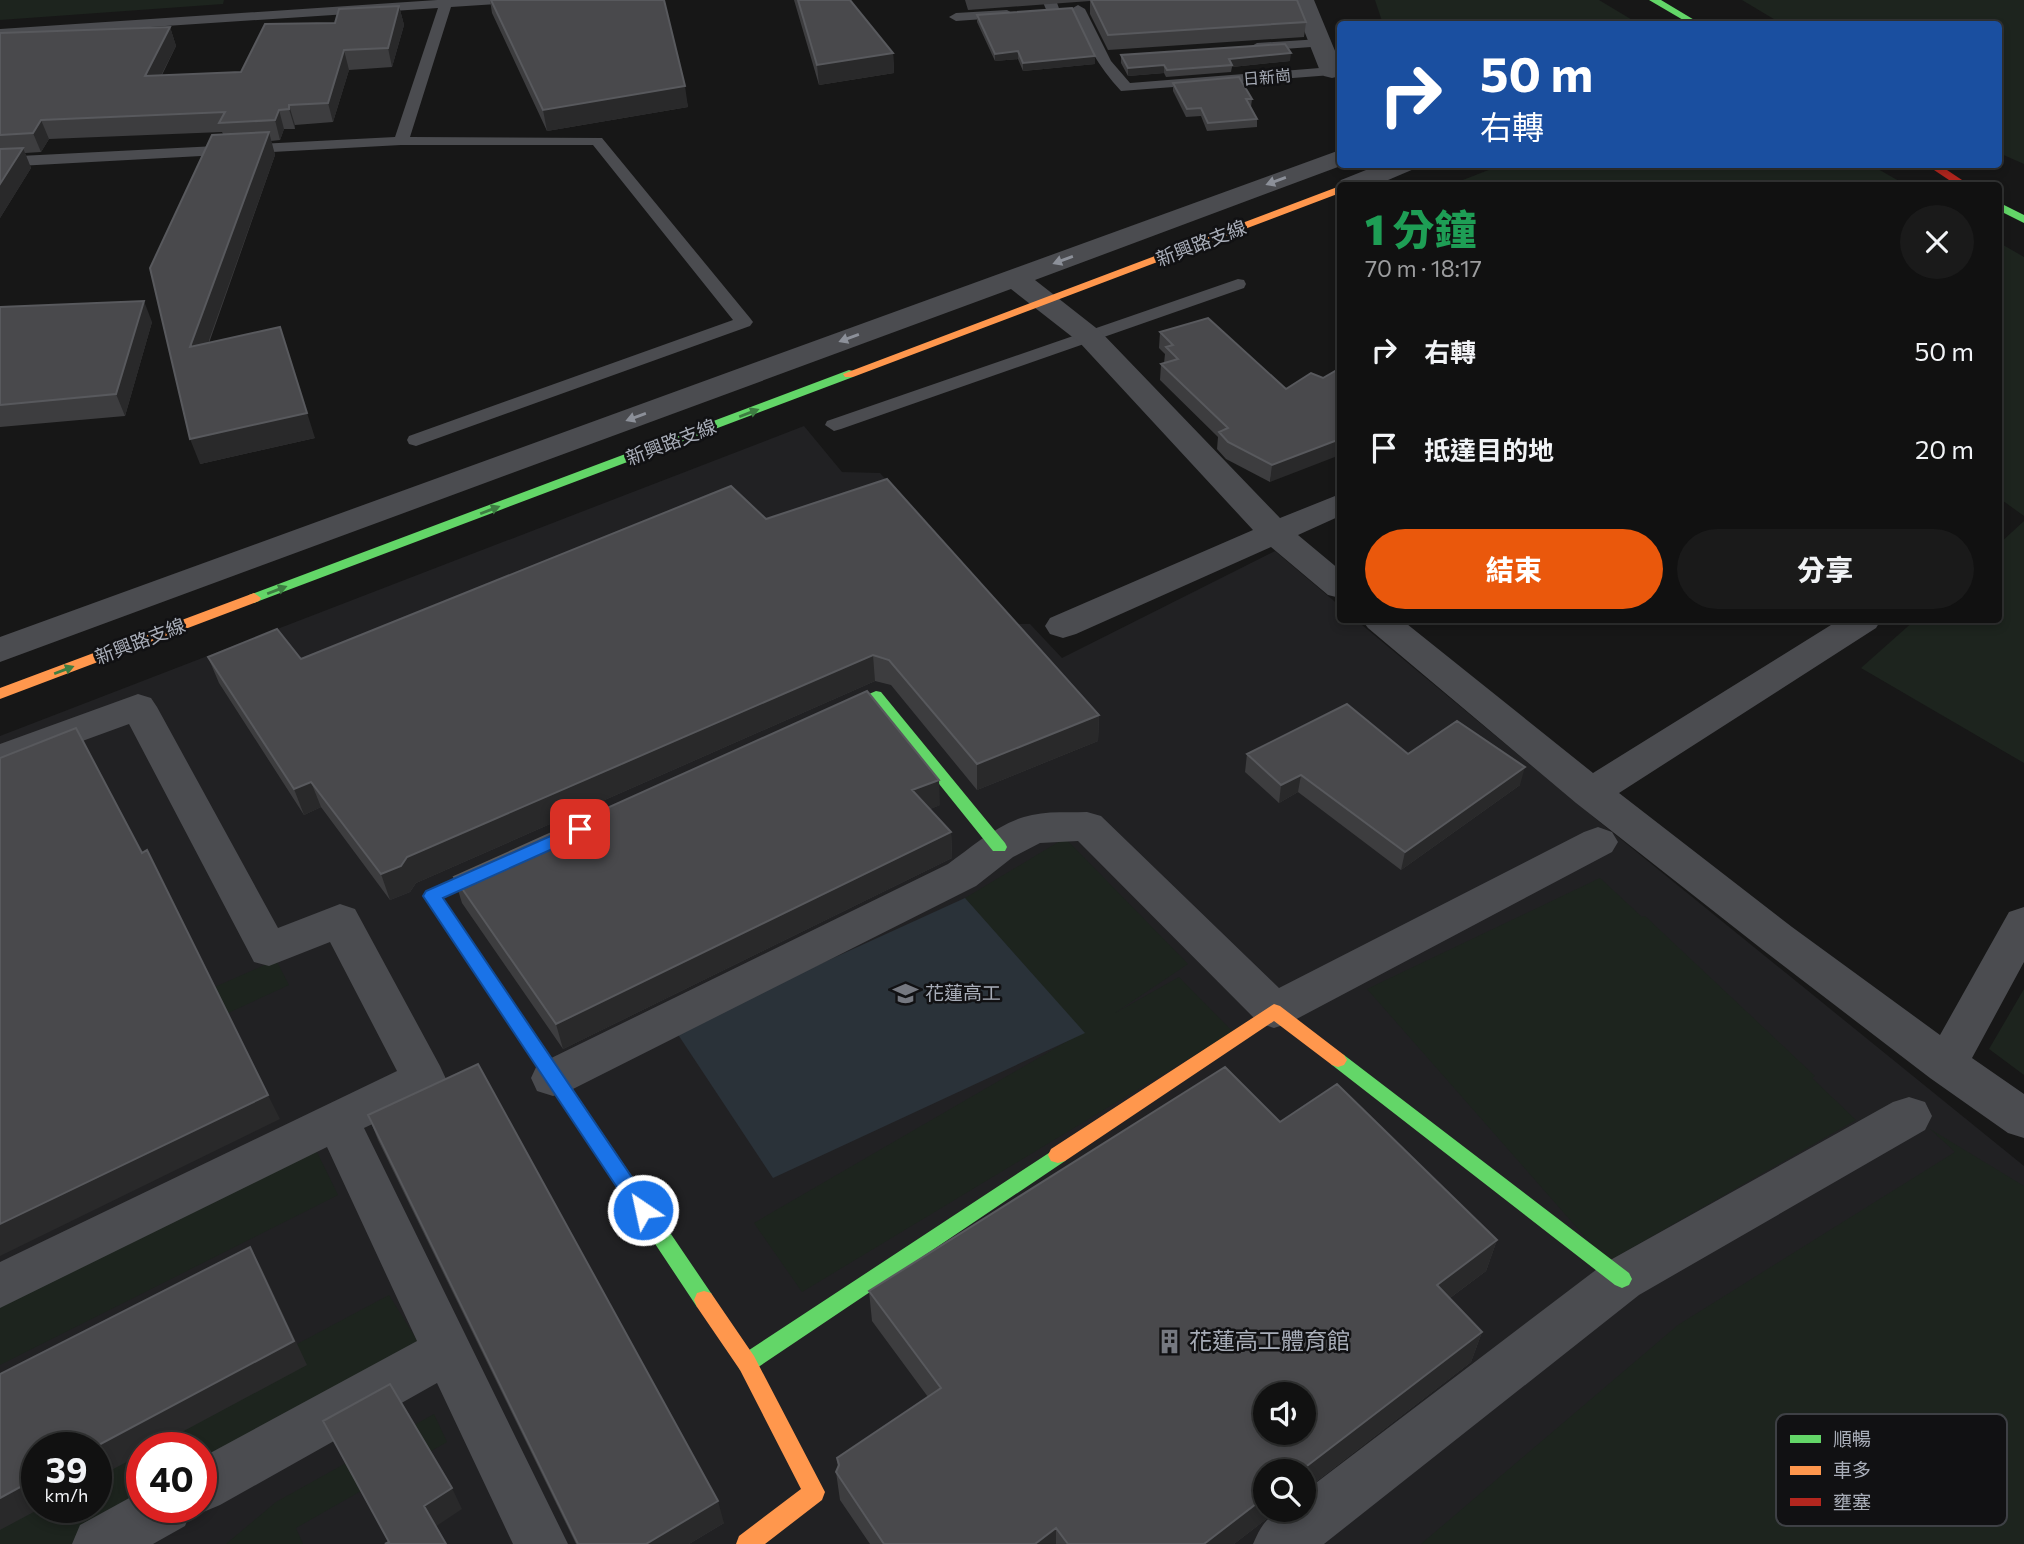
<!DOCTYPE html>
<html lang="zh-TW">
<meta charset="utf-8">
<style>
body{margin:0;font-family:Commissioner,"Noto Sans TC",sans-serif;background:#1a1a1a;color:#f1f3f6;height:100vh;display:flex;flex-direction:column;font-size:26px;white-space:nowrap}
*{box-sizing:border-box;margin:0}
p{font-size:23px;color:#9c9d9f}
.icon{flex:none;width:38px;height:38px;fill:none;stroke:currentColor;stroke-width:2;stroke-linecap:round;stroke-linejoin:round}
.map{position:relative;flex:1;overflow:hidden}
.details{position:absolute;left:1337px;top:182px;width:665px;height:441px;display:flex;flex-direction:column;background:#111;border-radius:7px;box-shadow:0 4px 10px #0003,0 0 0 2px #303131}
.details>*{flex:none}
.hud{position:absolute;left:1337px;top:21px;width:665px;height:147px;border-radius:7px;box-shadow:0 4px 10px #0003,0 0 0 2px #303131;background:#1a4fa0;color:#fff;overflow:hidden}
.buttons{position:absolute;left:1253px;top:1382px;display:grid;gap:14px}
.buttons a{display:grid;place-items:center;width:63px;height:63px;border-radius:50%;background:#111;box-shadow:0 4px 10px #0003,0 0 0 2px #303131;font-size:35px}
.speed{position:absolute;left:21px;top:1432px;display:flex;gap:14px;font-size:35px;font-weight:700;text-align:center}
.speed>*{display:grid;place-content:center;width:91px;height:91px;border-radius:50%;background:#111;box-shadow:0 4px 10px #0003,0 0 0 2px #303131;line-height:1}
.speed small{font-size:18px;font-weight:400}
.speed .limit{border:10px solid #d22;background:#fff;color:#111}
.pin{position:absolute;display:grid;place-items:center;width:60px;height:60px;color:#fff;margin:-30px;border-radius:14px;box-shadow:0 4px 10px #0006}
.me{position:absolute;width:77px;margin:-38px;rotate:326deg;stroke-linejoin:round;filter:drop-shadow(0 0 5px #0008)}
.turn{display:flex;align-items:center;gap:24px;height:147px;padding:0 28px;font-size:32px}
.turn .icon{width:91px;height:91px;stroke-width:2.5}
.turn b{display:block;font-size:49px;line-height:60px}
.round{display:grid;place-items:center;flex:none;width:74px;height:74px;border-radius:37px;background:#1a1a1a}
.summary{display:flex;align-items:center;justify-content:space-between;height:119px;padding:0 28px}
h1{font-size:42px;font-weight:800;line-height:52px;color:#1e9e55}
.action{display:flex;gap:14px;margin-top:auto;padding:14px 28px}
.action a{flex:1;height:80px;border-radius:42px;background:#ea580c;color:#fff;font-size:28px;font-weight:800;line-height:80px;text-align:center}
.action a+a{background:#1a1a1a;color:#f1f3f6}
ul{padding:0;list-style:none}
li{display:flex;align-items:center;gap:21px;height:98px;padding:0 28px}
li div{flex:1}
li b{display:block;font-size:26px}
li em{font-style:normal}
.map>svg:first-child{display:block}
.built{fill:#212123;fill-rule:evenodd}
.green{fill:#1d241e}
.water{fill:#2a3239}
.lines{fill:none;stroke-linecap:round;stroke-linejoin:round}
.lane{fill:#4b4c50;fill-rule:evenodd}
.street{fill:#4b4c50;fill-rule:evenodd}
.fast{fill:#63d668;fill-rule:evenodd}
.slow{fill:#ff974d;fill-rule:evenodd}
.jam{fill:#b3261e;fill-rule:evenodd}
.wall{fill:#3d3d3f}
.shaded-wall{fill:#29292a}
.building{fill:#49494c;stroke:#58595d;stroke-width:2;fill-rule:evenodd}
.oneway{fill:#8c9099}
.oneway2{fill:#3e7d42}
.route{fill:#1a73e8;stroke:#114b97;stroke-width:2}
.labels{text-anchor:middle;stroke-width:5;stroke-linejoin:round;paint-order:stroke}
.far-street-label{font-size:16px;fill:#a8adb8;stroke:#111113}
.street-label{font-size:19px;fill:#a8adb8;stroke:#111113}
.poi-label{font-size:19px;fill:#a8adb8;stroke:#111113;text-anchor:start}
.near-poi-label{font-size:23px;fill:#a8adb8;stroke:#111113;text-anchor:start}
.key{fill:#111113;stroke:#3e4045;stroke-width:2}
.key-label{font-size:19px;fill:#a8adb8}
</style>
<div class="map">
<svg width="2024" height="1544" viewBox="0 0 2024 1544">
<rect width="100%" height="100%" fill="#171717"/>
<path class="built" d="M 804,426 L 842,472 L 880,473 L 1017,624 L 1030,624 L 1062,658 L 1275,551 L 1340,606 L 1340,620 L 1356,620 L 1596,819 L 2024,1166 L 2024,1544 L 0,1544 L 0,736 ZM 1265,1395 L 1304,1395 L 1304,1433 L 1265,1433 ZM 37,1447 L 96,1447 L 96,1507 L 37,1507 ZM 142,1447 L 201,1447 L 201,1507 L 142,1507 ZM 1265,1472 L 1304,1472 L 1304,1510 L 1265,1510 Z"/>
<path class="green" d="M 0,0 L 224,0 L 223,4 L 0,20 Z
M 1375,0 L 1599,0 L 1639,24 L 1383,24 Z
M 1742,0 L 2024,0 L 2024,164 L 1999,153 L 1998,24 L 1782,24 Z
M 1504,164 L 1871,165 L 1906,185 L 1450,185 Z
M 1998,242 L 2024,257 L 2024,516 L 1999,498 Z
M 2024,521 L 2024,763 L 1861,668 L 1915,620 L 1998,620 L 1999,544 Z
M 1065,838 L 1188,964 L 1115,1013 L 1179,977 L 1233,1032 L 802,1292 L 754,1223 L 1083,1032 L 965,898 Z
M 1600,878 L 1642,917 L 1645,916 L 1815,1076 L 1812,1078 L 1856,1120 L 1607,1262 L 1367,989 Z
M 276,960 L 289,985 L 0,1118 L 0,1082 Z
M 2024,989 L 2024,1075 L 1989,1049 Z
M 1930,1129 L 2024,1186 L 2024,1544 L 1421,1544 L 1678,1325 L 1955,1152 Z
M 316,1150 L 338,1195 L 0,1365 L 0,1305 Z
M 389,1295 L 430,1361 L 201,1488 L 201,1447 L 142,1447 L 142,1507 L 167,1507 L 100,1544 L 0,1544 L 0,1503 L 37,1507 L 96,1507 L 96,1451 Z
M 434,1414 L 447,1442 L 296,1528 L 303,1544 L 226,1544 L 276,1502 Z"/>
<path class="water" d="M 965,898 L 1085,1033 L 773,1178 L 675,1030 Z"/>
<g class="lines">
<path class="lane" d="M 437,0 L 504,0 L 497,4 L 451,7 L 410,137 L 602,138 L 750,318 L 753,322 L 750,326 L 416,446 L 409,444 L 407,440 L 409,436 L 733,320 L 593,145 L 401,145 L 0,167 L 0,157 L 395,137 L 438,8 L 0,37 L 0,29 Z
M 1042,0 L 1056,0 L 1060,11 L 1058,14 L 1048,14 Z
M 1078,5 L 1085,9 L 1111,61 L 1130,83 L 1332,67 L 1339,71 L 1332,75 L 1121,91 C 1098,67 1084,39 1071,9 Z
M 1007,10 L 1014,14 L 1012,17 L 956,21 L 949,17 L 956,13 Z
M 1320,39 L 1325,40 L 1325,46 L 1257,51 L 1250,47 L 1257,43 Z
M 1238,279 L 1244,280 L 1246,284 L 1244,288 L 841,429 L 834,431 L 825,425 L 827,421 Z"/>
<path class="street" d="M 1292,0 L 1314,0 L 1340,63 L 1340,76 L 1332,78 L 1324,76 L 1320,71 Z
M 1340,150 L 1340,164 L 1346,164 L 1035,280 L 1100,331 L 1280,518 L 1340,494 L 1340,516 L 1298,535 L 1340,570 L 1340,598 L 1328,595 L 1271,547 L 1076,634 L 1063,638 L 1050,634 L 1045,626 L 1050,618 L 1253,530 L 1080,343 L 1011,289 L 0,662 L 0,637 Z
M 1381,164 L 1418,164 L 1414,169 L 1374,186 L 1340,186 L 1340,191 L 1337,186 L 1341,180 Z
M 1362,620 L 1402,620 L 1593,773 L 1839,620 L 1881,620 L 1876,628 L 1619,793 L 1792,927 L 1940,1035 L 2009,912 L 2024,907 L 2024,962 L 1972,1058 L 2024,1094 L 2024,1138 L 2008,1133 L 1930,1078 L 1763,950 L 1576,803 L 1368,628 Z
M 138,694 L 151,698 L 157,707 L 278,928 L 340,904 L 355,909 L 440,1066 L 446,1079 L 440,1092 L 364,1128 L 568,1544 L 513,1544 L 437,1383 L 220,1505 L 201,1513 L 192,1509 L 185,1526 L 153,1544 L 72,1544 L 80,1525 L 142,1491 L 142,1507 L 201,1507 L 201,1458 L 417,1341 L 327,1147 L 0,1308 L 0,1262 L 397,1071 L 330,942 L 269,966 L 254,962 L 129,724 L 0,771 L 0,744 Z
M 1087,812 L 1101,816 L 1279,988 L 1584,832 L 1598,827 L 1612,832 L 1618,842 L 1612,852 L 1289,1023 L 1274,1028 L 1259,1023 L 1078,841 L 1040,843 L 1013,857 L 976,886 L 569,1091 L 553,1096 L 537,1091 L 531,1078 L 537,1065 L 948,864 C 973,846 1001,821 1032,815 C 1050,811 1069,813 1087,812 Z
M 1909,1097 L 1925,1102 L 1932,1116 L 1925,1130 L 1639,1295 L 1324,1544 L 1253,1544 C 1265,1516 1273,1510 1304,1510 L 1304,1492 L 1605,1263 L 1893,1102 Z"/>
<path class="fast" d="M 1649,0 L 1661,0 L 1701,24 L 1690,24 Z
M 1998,202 L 2024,215 L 2024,223 L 1998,210 Z
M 849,370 L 853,371 L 853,377 L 259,601 L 254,603 L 247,598 L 249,595 Z
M 876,691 L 881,692 L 1005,843 L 1007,847 L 1005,851 L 993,851 L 874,703 L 825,724 L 817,719 L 820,715 Z
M 502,858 L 508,860 L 510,864 L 508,868 L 443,898 L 711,1293 L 714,1300 L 711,1307 L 704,1309 L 697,1307 L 424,896 L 426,892 Z
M 1338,1053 L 1344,1055 L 1629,1273 L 1632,1279 L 1629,1285 L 1622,1288 L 1615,1285 L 1332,1065 L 1329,1060 L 1332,1055 Z
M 1058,1147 L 1065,1149 L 1068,1155 L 1065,1161 L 754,1370 L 747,1373 L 740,1370 L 737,1363 L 740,1356 Z"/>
<path class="slow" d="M 1340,186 L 1340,193 L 853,377 L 845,377 L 843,374 Z
M 254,593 L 261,598 L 259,601 L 0,699 L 0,688 Z
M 1274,1004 L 1280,1006 L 1344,1055 L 1347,1060 L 1344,1065 L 1338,1067 L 1332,1065 L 1274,1021 L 1065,1161 L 1058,1163 L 1051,1161 L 1048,1155 L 1051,1149 Z
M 704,1291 L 711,1293 L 754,1356 L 825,1492 L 822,1500 L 765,1544 L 736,1544 L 739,1536 L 801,1489 L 740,1370 L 697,1307 L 694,1300 L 697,1293 Z"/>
<path class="jam" d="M 1925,164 L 1938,164 L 1971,186 L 1958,186 Z"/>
</g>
<path class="wall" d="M 490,0 L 664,0 L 688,107 L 547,131 L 492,13 Z
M 794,0 L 850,0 L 893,53 L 894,73 L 819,85 Z
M 965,0 L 1297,0 L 1306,22 L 1304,37 L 1108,50 L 1090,14 L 1090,1 L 968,10 Z
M 399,6 L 404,25 L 392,67 L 349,70 L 333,122 L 295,125 L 295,129 L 284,129 L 280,140 L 271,141 L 275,155 L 209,343 L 315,438 L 200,464 L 223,134 L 222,132 L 49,139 L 41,152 L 25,153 L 31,168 L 0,218 L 0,33 L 170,27 L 176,46 L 162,75 L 241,72 L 335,23 Z
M 977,15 L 1095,64 L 1023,71 L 1018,59 L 995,61 L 977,22 Z
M 1121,55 L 1290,61 L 1232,67 L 1231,72 L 1166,77 L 1164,73 L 1128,76 L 1121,63 Z
M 1173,83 L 1252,99 L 1251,107 L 1257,119 L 1257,127 L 1207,131 L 1201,116 L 1186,117 L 1173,91 Z
M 0,307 L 152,322 L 125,416 L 0,427 Z
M 1160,332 L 1286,389 L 1270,482 L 1226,459 L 1217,449 L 1218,437 L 1160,380 L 1161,364 L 1164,363 L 1165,354 L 1159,348 Z
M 766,519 L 1099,715 L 1098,741 L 977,790 L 891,685 L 875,681 L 416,883 L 410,892 L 390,900 L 321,807 L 304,815 L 219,683 L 208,657 L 301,659 Z
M 1247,754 L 1408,754 L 1520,785 L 1401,870 L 1298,792 L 1279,803 L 1245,772 Z
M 940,805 L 930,809 L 951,832 L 952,858 L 563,1049 L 462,903 L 454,877 Z
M 368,1115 L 724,1523 L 689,1544 L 576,1544 L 378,1140 Z
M 1280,1122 L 1497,1240 L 1486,1271 L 1450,1298 L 1482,1332 L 1471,1362 L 1304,1491 L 1304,1472 L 1265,1510 L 1278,1510 L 1234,1544 L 870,1544 L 840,1500 L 836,1472 L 838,1468 L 837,1458 L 928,1397 L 872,1321 L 869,1291 Z"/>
<path class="shaded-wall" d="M 399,6 L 404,25 L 392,67 L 388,48 Z
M 170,27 L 176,46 L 151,95 L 145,76 Z
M 344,50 L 349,70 L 333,122 L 328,103 Z
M 1018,51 L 1018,59 L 995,61 L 995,54 Z
M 893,53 L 894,73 L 819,85 L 817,65 Z
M 1291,53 L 1290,61 L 1232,67 L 1232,65 L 1229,59 Z
M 1095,56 L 1095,64 L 1023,71 L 1023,63 Z
M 1164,65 L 1164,73 L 1128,76 L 1128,68 Z
M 685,86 L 688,107 L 547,131 L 543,110 Z
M 289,105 L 295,125 L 295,129 L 289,109 Z
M 279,110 L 284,129 L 280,140 L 275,120 Z
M 41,120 L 49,139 L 41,152 L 33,133 Z
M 269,132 L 275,155 L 198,371 L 190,347 Z
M 23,148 L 31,168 L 0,218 L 0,184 Z
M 144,301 L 152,322 L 125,416 L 116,394 Z
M 280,327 L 315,438 L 200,464 L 190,439 Z
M 1340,439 L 1340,455 L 1270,482 L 1272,465 Z
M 873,655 L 875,681 L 416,883 L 410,892 L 390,900 L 381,874 L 407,857 Z
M 1099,715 L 1098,741 L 977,790 L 977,764 Z
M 1525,767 L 1520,785 L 1401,870 L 1405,852 Z
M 1301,775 L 1298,792 L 1279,803 L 1281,785 Z
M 939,780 L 940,805 L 914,816 L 912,790 Z
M 311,782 L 321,807 L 304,815 L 294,789 Z
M 951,832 L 952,858 L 563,1049 L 556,1024 Z
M 268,1095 L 280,1119 L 0,1256 L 0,1224 Z
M 1497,1240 L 1486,1271 L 1427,1315 L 1437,1285 Z
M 250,1247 L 263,1271 L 307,1365 L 154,1447 L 142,1447 L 142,1454 L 96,1478 L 96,1447 L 95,1447 Z
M 1482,1332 L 1471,1362 L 1304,1491 L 1304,1472 L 1299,1472 Z
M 37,1478 L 37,1507 L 43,1507 L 0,1530 L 0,1498 Z
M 452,1488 L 462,1509 L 435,1527 L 424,1506 Z
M 1265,1497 L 1265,1510 L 1278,1510 L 1234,1544 L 1204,1544 Z
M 718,1501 L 724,1523 L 689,1544 L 646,1544 Z
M 1056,1528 L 1056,1544 L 1035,1544 Z"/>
<path class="building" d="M 491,0 L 664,0 L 685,86 L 543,110 Z
M 798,0 L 850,0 L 893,53 L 817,65 Z
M 1091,0 L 1297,0 L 1306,22 L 1108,35 Z
M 399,6 L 388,48 L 344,50 L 328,103 L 289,105 L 289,109 L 279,110 L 275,120 L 219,123 L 225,112 L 41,120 L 33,133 L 0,135 L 0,33 L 170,27 L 145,76 L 241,72 L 265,24 L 335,23 L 339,9 Z
M 1072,8 L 1095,56 L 1023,63 L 1018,51 L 995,54 L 977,15 Z
M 1285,44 L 1291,53 L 1229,59 L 1232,65 L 1167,70 L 1164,65 L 1128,68 L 1121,55 Z
M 1239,77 L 1252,99 L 1246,99 L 1257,119 L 1208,123 L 1201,108 L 1187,109 L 1173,83 Z
M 269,132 L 190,347 L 280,327 L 307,413 L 190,439 L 150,268 L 212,135 Z
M 23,148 L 0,184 L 0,149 Z
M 144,301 L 116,394 L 0,405 L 0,307 Z
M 1208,318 L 1286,389 L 1311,373 L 1323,378 L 1337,370 L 1340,372 L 1340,439 L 1272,465 L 1228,442 L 1219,432 L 1228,428 L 1161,364 L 1178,359 L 1166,347 L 1173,345 L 1160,332 Z
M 887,479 L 1099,715 L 977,764 L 889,660 L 873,655 L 407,857 L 401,866 L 381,874 L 311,782 L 294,789 L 208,657 L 277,629 L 301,659 L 731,486 L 766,519 Z
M 867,691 L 939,780 L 912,790 L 951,832 L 556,1024 L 454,877 Z
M 1347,704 L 1408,754 L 1457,721 L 1525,767 L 1405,852 L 1301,775 L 1281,785 L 1247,754 Z
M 76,728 L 142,853 L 147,850 L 268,1095 L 0,1224 L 0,758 Z
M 478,1064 L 718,1501 L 646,1544 L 578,1544 L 368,1115 Z
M 1225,1067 L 1280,1122 L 1337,1084 L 1497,1240 L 1437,1285 L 1482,1332 L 1299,1472 L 1265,1472 L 1265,1497 L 1204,1544 L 1068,1544 L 1056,1528 L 1035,1544 L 884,1544 L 836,1472 L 839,1465 L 837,1458 L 941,1388 L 869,1291 ZM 1265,1395 L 1304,1395 L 1304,1433 L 1265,1433 Z
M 250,1247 L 294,1341 L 95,1447 L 37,1447 L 37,1478 L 0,1498 L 0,1374 Z
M 390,1384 L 452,1488 L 424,1506 L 446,1544 L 385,1544 L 389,1542 L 323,1421 Z"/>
<defs><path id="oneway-solid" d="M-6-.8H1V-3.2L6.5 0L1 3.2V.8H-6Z" transform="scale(1.75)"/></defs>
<g class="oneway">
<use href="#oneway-solid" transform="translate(1276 181) rotate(160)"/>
<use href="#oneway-solid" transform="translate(1063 260) rotate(160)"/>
<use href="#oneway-solid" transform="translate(849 338) rotate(160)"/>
<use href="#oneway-solid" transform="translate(636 417) rotate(160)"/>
</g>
<g class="oneway2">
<use href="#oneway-solid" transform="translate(749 413) rotate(-21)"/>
<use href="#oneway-solid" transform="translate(490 510) rotate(-21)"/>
<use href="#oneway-solid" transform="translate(277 590) rotate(-21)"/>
<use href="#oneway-solid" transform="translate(64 670) rotate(-21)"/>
</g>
<path class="route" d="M 580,823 L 588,829 L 586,834 L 443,898 L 650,1204 L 652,1210 L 650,1216 L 643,1218 L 636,1216 L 423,896 L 426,891 Z"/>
<defs>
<symbol id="school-bare" viewBox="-9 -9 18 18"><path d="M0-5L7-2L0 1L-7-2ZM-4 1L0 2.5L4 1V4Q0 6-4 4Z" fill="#757880" stroke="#111113" stroke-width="2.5" paint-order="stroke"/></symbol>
<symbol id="building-bare" viewBox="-9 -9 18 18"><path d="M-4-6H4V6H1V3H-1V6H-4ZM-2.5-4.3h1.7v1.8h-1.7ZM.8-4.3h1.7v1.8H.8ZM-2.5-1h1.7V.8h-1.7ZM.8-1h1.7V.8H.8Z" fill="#757880" stroke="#111113" stroke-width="2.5" paint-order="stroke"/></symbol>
</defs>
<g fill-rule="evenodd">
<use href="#school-bare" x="888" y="976" width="35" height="35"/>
<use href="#building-bare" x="1152" y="1324" width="35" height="35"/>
</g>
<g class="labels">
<g class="far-street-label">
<text transform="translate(1267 77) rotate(-5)" y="6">日新崗</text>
</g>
<g class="street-label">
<text transform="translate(1201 243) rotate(-21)" y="7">新興路支線</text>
<text transform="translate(671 442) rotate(-21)" y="7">新興路支線</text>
<text transform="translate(140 641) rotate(-21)" y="7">新興路支線</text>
</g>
<g class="poi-label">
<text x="925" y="1000">花蓮高工</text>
</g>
<g class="near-poi-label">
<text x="1189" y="1349">花蓮高工體育館</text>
</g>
</g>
<rect x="1776" y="1414" width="231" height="112" rx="10" class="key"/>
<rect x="1790" y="1435" width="31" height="8" fill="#63d668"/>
<rect x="1790" y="1466" width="31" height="9" fill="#ff974d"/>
<rect x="1790" y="1498" width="31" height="8" fill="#b3261e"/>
<g class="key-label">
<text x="1833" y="1446">順暢</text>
<text x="1833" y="1477">車多</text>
<text x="1833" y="1509">壅塞</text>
</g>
</svg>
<div class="buttons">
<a><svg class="icon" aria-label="sound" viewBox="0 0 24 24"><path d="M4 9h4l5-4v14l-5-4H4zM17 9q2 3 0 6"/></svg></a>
<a><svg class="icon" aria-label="search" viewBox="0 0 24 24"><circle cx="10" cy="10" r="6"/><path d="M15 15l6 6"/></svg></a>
</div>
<div class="speed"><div>39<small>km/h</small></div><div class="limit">40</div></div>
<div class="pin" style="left:580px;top:829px;background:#d93025"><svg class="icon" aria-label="arrive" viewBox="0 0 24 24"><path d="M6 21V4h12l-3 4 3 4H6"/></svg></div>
<svg class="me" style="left:643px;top:1210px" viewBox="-20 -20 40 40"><circle r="17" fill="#1a73e8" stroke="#fff" stroke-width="3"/><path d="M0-11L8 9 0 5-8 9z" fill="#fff"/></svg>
<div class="hud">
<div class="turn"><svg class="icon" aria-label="right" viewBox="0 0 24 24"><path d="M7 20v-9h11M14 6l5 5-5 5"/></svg><div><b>50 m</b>右轉</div></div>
</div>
<section class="details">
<div class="summary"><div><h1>1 分鐘</h1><p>70 m · 18:17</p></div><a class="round"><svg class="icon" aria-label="close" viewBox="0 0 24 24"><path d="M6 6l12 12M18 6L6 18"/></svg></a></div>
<ul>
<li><svg class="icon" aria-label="right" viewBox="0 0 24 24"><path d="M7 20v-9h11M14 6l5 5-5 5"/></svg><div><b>右轉</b></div><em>50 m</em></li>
<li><svg class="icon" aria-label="arrive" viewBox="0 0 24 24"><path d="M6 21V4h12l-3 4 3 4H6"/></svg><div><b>抵達目的地</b></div><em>20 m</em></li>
</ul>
<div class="action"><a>結束</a><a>分享</a></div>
</section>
</div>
